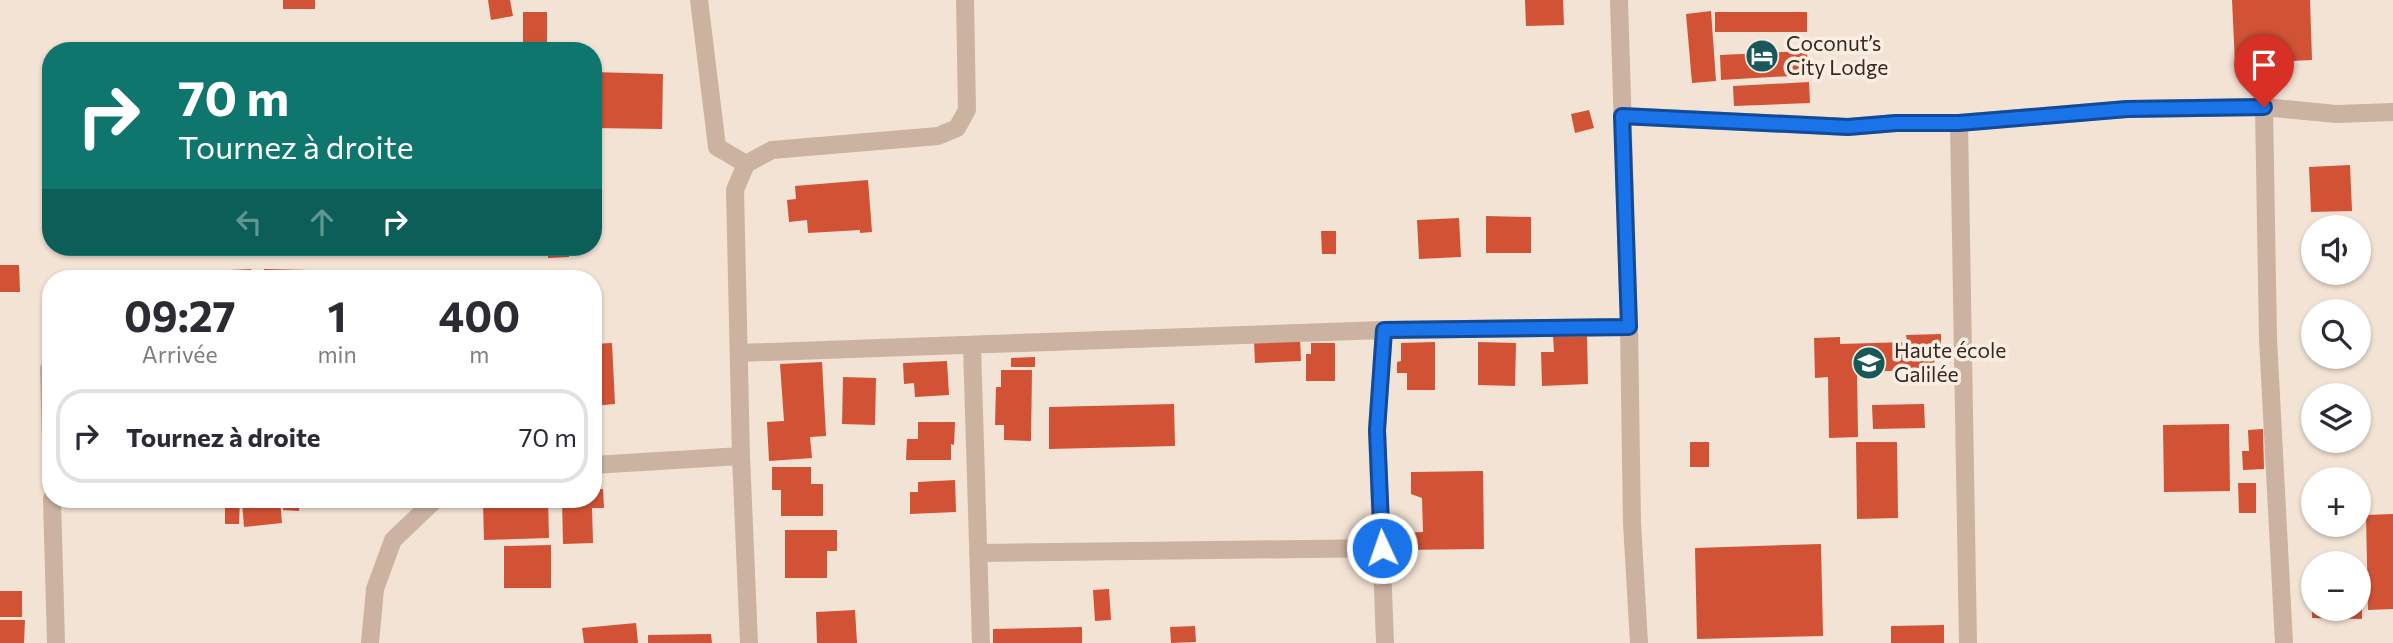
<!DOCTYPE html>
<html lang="fr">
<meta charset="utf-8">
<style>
body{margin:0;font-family:Commissioner,sans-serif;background:#f2f2f3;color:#2b2b33;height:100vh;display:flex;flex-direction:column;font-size:26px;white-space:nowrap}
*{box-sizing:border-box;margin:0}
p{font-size:23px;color:#7c7c81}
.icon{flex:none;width:38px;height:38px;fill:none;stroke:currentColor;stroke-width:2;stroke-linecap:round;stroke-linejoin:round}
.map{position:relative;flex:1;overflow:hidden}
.details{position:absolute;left:42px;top:270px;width:560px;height:238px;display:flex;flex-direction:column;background:#fff;border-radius:28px;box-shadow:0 2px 5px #0004}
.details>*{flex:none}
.guide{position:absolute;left:42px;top:42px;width:560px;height:214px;border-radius:28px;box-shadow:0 2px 5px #0004;background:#0f766e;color:#fff;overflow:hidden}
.fabs{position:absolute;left:2301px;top:215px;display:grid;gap:14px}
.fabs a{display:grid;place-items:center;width:70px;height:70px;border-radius:50%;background:#fff;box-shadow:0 2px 5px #0004;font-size:35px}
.pin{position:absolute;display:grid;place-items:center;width:60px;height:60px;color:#fff;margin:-72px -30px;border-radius:50% 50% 50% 0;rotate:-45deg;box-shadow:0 0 7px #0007}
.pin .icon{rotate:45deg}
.me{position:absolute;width:77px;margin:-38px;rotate:357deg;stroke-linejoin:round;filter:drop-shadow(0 0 5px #0008)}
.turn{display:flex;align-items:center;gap:24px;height:147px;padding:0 21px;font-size:32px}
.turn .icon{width:91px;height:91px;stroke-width:2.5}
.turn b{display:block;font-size:49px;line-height:60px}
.lanes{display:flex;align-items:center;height:66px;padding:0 21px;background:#0003;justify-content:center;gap:35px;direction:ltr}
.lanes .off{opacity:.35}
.eta{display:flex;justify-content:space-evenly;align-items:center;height:119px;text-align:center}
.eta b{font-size:42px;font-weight:700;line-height:49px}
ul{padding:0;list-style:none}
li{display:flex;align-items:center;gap:21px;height:94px;margin:0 14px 10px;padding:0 7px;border:4px solid #e1e1e2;border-radius:28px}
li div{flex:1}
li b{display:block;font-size:26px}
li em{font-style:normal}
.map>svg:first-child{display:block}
.building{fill:#d15235}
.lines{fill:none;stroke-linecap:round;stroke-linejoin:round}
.minor{stroke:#cbb2a1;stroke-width:18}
.route-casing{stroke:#114b97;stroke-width:18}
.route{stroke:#1a73e8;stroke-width:12}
.labels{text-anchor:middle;stroke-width:7;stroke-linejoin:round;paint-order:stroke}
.poi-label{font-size:21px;fill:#352924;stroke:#faeee2;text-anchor:start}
</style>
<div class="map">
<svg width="2393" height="643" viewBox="0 0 2393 643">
<rect width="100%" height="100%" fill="#f3e3d5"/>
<path class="building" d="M 283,0 L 315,0 L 315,9 L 283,9 Z
M 488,0 L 510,0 L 513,16 L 491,20 Z
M 1525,0 L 1563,0 L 1564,25 L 1526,26 Z
M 2232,0 L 2310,0 L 2312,60 L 2235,64 Z
M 1711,11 L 1716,81 L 1692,83 L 1686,14 Z
M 523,12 L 547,12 L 547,43 L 523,44 Z
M 1715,12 L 1807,12 L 1807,32 L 1715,32 Z
M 1807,51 L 1808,75 L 1721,80 L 1720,55 Z
M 593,72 L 663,74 L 662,129 L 593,128 Z
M 1809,82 L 1810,103 L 1734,106 L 1733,86 Z
M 1589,110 L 1594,128 L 1575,133 L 1571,114 Z
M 2350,165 L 2352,211 L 2311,212 L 2309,167 Z
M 868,180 L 872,232 L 860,233 L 860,230 L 808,233 L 807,220 L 789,222 L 787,200 L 796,199 L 795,186 Z
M 1486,216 L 1531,217 L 1531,253 L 1486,253 Z
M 1459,218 L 1461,257 L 1419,259 L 1417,220 Z
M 1321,231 L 1336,231 L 1336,254 L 1322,254 Z
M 548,247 L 568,247 L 569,257 L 548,258 Z
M 0,265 L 19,265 L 20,292 L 0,292 Z
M 251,269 L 252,278 L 211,278 L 210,271 Z
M 264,269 L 308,270 L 308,278 L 264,278 Z
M 1587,334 L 1588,384 L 1542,386 L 1541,352 L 1554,352 L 1553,335 Z
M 1941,334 L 1941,349 L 1934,349 L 1935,377 L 1920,377 L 1919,370 L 1857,372 L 1858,437 L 1829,438 L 1828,377 L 1815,378 L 1814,338 L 1840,337 L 1840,344 L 1907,342 L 1906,335 Z
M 1300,339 L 1301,361 L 1255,363 L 1254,340 Z
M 1435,342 L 1435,390 L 1407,390 L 1407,373 L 1397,373 L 1397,362 L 1401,361 L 1401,343 Z
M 1478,342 L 1516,343 L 1515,386 L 1478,385 Z
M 612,343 L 615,404 L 593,406 L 593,344 Z
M 1311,343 L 1335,343 L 1335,381 L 1306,381 L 1306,354 L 1311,354 Z
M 1035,357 L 1035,367 L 1011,367 L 1011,358 Z
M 947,361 L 949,395 L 915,397 L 914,383 L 904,384 L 903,363 Z
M 822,362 L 826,436 L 810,437 L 812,458 L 769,461 L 767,422 L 784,421 L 780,364 Z
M 1001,370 L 1032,370 L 1031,441 L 1004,440 L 1004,425 L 995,425 L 996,387 L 1001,387 Z
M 843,377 L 876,378 L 875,425 L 842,424 Z
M 1174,404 L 1175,446 L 1049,449 L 1049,407 Z
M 1924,404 L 1925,428 L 1873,429 L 1872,405 Z
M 918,422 L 955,422 L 954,445 L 951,444 L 951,460 L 906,460 L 907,439 L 918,439 Z
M 2229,424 L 2230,491 L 2164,492 L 2163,425 Z
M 2263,429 L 2264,469 L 2243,470 L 2242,451 L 2249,451 L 2248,430 Z
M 1690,442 L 1709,442 L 1709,467 L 1690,467 Z
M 1856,442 L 1897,442 L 1898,518 L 1857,519 Z
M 772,467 L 811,467 L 811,484 L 823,484 L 823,516 L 781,516 L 781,490 L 772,490 Z
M 1483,471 L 1484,549 L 1397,550 L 1397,533 L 1423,532 L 1422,498 L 1411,494 L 1411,472 Z
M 955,480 L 956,512 L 910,514 L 910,492 L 918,492 L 918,482 Z
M 2238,483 L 2256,483 L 2256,513 L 2239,513 Z
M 593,489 L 603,489 L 604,508 L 592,508 L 593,543 L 563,544 L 562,499 L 593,499 Z
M 225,499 L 240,499 L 239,524 L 225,524 Z
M 280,499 L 282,523 L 244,527 L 242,502 Z
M 284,499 L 300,499 L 299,511 L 283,510 Z
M 548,500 L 549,538 L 484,540 L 483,502 Z
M 2393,514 L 2393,609 L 2368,610 L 2366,515 Z
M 785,530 L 837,530 L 837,551 L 827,551 L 827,578 L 785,578 Z
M 1821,544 L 1823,636 L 1697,639 L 1695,548 Z
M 551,545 L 551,588 L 504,588 L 504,546 Z
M 1109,589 L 1111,620 L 1095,621 L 1093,590 Z
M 0,591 L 22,591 L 22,617 L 0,617 Z
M 2359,599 L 2362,599 L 2362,619 L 2312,618 L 2312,609 L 2359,609 Z
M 855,610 L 857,643 L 817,643 L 816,612 Z
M 0,620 L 25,620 L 24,643 L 0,643 Z
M 636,623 L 638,643 L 584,643 L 582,628 Z
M 1944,625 L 1944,643 L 1891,643 L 1891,626 Z
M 1195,626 L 1196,642 L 1171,643 L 1170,627 Z
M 1082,627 L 1082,643 L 993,643 L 993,629 Z
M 711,634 L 712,643 L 648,643 L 648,635 Z"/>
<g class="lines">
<path class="minor" d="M 699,0 L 717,147 L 746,164
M 1619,0 L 1629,327 L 1632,523 L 1639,643
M 2264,107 L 2268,339 L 2284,643
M 1622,116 L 1848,127 L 1896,123 L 1959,123 L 2127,109 L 2264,107 L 2336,114 L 2393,112
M 1959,123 L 1968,643
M 1384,330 L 1377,430 L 1385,643
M 972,346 L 981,643
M 739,353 L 1384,330 L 1629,327
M 49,369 L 51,443
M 593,465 L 741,456
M 52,499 L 56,643
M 978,553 L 1382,548
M 370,643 L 375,589 L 393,540 L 436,499
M 749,643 L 741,456 L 735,190 L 746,164 L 772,150 L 938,136 L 957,128 L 967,110 L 965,0"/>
</g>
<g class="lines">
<defs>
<path id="route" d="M 1382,548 L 1377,430 L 1384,330 L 1629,327 L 1622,116 L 1848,127 L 1896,123 L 1959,123 L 2127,109 L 2264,107"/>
</defs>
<use href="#route" class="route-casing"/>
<use href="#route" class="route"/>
</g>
<defs>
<symbol id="hotel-disc" viewBox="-11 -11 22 22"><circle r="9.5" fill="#175959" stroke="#faeee2"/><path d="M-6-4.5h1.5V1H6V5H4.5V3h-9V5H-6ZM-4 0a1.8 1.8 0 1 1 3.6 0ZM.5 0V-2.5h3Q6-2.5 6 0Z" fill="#fff"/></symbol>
<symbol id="school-disc" viewBox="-11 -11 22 22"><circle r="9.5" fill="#175959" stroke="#faeee2"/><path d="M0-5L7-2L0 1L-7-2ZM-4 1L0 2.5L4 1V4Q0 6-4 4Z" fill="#fff"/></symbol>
</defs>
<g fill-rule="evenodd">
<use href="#hotel-disc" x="1743" y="37" width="38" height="38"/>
<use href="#school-disc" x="1850" y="344" width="38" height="38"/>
</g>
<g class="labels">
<g class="poi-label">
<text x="1786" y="51">Coconut’s<tspan x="1786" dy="24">City Lodge</tspan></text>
<text x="1894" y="358">Haute école<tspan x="1894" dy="24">Galilée</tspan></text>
</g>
</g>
</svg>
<div class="fabs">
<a><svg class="icon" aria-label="sound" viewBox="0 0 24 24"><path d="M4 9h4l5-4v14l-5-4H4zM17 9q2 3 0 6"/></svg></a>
<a><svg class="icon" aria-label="search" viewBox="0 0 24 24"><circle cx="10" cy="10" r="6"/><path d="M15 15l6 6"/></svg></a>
<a><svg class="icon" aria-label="layers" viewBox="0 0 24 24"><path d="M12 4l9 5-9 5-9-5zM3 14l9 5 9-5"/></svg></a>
<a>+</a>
<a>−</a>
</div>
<div class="pin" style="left:2264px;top:107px;background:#d93025"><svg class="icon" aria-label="arrive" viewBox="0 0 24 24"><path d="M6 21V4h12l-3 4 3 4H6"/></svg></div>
<svg class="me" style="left:1382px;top:548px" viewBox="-20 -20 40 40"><circle r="17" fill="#1a73e8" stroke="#fff" stroke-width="3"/><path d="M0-11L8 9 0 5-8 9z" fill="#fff"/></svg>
<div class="guide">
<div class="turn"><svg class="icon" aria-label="right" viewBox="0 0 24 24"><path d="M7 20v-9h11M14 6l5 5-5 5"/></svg><div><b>70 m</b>Tournez à droite</div></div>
<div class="lanes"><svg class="icon off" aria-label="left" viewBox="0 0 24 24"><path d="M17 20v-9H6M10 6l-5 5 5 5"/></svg><svg class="icon off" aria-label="ahead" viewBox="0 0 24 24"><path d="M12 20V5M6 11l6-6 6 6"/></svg><svg class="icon" aria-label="right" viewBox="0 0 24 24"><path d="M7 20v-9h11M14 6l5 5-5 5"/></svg></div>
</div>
<section class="details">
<div class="eta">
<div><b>09:27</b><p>Arrivée</p></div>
<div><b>1</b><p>min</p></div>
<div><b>400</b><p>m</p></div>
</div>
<ul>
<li><svg class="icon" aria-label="right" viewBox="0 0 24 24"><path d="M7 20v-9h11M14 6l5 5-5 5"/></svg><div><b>Tournez à droite</b></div><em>70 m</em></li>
</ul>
</section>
</div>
